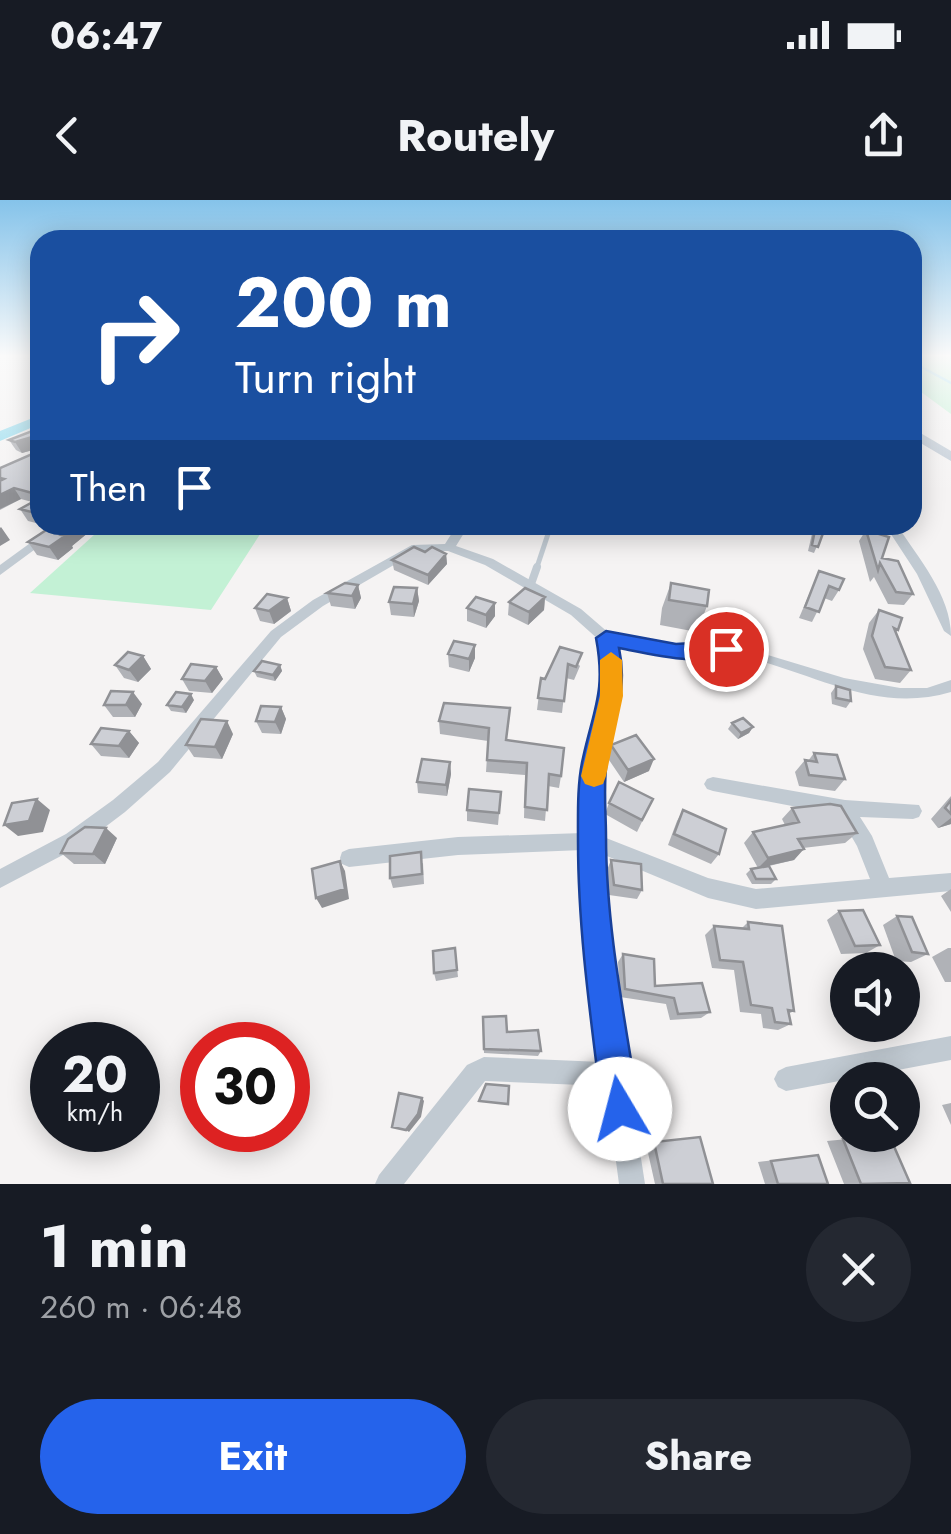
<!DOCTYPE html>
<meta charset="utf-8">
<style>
body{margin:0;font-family:Jost,sans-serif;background:#242831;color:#f1f3f6;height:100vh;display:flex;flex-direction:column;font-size:38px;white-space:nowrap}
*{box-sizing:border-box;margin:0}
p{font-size:32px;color:#9ea1a6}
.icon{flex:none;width:55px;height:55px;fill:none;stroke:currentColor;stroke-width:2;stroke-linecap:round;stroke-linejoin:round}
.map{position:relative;height:984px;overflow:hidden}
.panel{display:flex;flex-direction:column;background:#171b24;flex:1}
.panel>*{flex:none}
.hud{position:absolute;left:30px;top:30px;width:892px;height:305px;border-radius:30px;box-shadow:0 5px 25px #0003;background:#1a4fa0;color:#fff;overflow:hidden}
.fabs{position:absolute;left:830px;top:752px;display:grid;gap:20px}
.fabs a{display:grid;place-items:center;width:90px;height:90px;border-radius:50%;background:#171b24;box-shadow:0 5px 25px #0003;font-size:50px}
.speed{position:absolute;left:30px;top:822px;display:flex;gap:20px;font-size:50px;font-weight:700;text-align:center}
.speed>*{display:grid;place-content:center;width:130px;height:130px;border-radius:50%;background:#171b24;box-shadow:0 5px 25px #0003;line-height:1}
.speed small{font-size:25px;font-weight:400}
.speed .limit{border:15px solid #d22;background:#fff;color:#111}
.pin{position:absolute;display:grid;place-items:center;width:85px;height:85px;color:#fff;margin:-42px;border:5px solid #fff;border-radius:50%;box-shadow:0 2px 10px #0007}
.me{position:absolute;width:110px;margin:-55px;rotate:352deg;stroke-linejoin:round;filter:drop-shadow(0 0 8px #0008)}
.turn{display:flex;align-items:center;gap:35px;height:210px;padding:0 40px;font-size:45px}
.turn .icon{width:130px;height:130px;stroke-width:2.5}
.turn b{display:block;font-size:70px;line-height:85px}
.then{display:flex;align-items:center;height:95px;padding:0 40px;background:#0003;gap:20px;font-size:38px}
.round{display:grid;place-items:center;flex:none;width:105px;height:105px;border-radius:52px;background:#242831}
.overview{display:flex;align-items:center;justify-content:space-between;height:170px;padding:0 40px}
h1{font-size:60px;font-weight:700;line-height:75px}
.action{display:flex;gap:20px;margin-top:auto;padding:20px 40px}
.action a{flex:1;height:115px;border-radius:60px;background:#2563eb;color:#fff;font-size:40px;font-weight:700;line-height:115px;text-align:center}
.action a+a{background:#242831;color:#f1f3f6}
.status{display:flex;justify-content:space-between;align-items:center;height:70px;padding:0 50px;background:#171b24;direction:ltr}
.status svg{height:28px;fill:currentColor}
header{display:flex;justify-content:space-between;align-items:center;height:130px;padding:0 40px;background:#171b24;font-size:45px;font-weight:700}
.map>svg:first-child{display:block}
.green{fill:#c3f1d5}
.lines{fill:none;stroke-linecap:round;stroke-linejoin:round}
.stream{stroke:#90daee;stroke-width:2.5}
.river{fill:#90daee;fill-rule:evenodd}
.lane-far1{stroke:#c1cad2;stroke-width:5}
.lane{stroke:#c1cad2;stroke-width:8}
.street{fill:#c1cad2;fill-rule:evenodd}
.secondary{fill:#c1cbd6;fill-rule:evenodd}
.wall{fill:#b0b2b7}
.shaded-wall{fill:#909195}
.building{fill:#cdcfd5;stroke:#909195;stroke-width:2.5}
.route{fill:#2563eb;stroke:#184099;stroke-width:2.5}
.slow{fill:#f59e0b}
</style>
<div class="status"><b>06:47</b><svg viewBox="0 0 49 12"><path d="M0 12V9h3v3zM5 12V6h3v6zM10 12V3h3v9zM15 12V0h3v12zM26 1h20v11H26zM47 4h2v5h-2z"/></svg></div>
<header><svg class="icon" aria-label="back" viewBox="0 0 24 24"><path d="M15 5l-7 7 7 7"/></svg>Routely<svg class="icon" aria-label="share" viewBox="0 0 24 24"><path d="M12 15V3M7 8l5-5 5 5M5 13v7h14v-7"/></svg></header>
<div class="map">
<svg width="951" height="984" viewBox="0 0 951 984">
<rect width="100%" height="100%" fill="#f5f3f3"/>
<path class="green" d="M 913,156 L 951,156 L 951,214 L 913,186 Z
M 105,325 L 266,325 L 211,410 L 30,393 Z"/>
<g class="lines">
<path class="stream" d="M 912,162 L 951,183"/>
<path class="river" d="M 40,215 L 40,224 L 0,241 L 0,231 Z"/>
<path class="lane-far1" d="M 536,370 L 551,325"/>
<path class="lane" d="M 531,384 L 537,367"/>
<path class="street" d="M 55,325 L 68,325 L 0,375 L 0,365 Z
M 457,325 L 469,325 L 456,346 L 493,359 L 581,409 L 610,434 L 674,446 L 735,445 L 844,478 L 900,488 L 927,488 L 951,480 L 951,492 C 873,515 810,470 736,455 C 718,452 700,456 682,456 C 659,456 636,450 614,445 L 620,473 L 620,496 L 602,561 L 601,636 L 708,678 L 756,689 L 870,679 L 857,646 L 839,615 L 713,591 L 707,589 L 704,584 L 707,579 L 713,577 L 845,600 L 919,605 L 922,611 L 919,617 L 913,619 L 860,617 L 872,636 L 889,678 L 951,673 L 951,691 L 756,709 L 708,698 L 602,654 L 612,771 L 645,984 L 619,984 L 606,886 L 485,881 L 404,984 L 375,984 L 379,975 L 467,865 L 484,857 L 602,862 L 590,771 L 583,650 L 458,655 L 349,667 L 342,664 L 340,658 L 342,652 L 349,649 L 458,637 L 583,633 L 586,561 L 604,496 L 606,473 L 599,440 L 571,415 L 485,365 L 448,351 L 418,351 L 323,406 L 281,437 L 170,572 L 125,612 L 80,646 L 0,688 L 0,669 L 66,634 L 113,600 L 158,562 L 271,431 L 313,400 L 412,345 L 445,344 Z
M 885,325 L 897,325 C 918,358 951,395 951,436 L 944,431 L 917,374 Z
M 951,836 L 951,860 L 786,891 L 778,887 L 774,879 L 778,871 L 786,867 Z"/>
<path class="secondary" d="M 912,228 L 951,251 L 951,261 L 912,238 Z"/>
</g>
<path class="wall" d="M 40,235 L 40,324 L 28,321 L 20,309 L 32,302 L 21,299 L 0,310 L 0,268 L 37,252 L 36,249 L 22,253 L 16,250 L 9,240 Z
M 54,325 L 94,325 L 88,329 L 89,332 L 72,346 L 73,348 L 58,360 L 37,355 L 28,342 Z
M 416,325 L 440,325 L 432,334 L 416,330 Z
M 814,325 L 826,325 L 814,353 L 808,351 Z
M 866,330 L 882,358 L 913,394 L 904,405 L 888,404 L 874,377 L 870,382 L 859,341 Z
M 425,352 L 446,354 L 447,364 L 428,385 L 394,370 L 392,360 Z
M 819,371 L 839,390 L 832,401 L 824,398 L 812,422 L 799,418 Z
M 671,383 L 707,406 L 697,432 L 660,425 L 662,408 Z
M 358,385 L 361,398 L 355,409 L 331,406 L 327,393 Z
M 417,388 L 419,401 L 414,417 L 391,415 L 389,402 Z
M 545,397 L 544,410 L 528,425 L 508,415 L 509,402 Z
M 287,398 L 291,411 L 290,412 L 274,424 L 260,421 L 255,408 Z
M 467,408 L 495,416 L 486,428 L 467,421 Z
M 879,410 L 898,430 L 896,432 L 911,470 L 900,483 L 875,479 L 863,449 L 869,423 Z
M 560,447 L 580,466 L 574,480 L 566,478 L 562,513 L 537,510 L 541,478 L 545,479 Z
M 448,454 L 475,458 L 469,472 L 449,467 Z
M 143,456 L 151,469 L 138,482 L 124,478 L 115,465 Z
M 280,465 L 282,471 L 275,481 L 257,477 L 254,471 Z
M 216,467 L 223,479 L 212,493 L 189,491 L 182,479 Z
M 836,486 L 851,501 L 846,508 L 832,504 L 831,493 Z
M 194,500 L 186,513 L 171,511 L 167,505 Z
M 142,504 L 135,517 L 113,517 L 104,505 Z
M 281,507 L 286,519 L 281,534 L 262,533 L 256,521 Z
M 510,508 L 506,540 L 561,576 L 559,588 L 548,586 L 545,621 L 524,618 L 525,575 L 486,572 L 488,541 L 440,534 L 439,521 Z
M 732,523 L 753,527 L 749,533 L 738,539 L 728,529 Z
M 129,531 L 139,543 L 129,558 L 101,556 L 91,544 Z
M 233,534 L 222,559 L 194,557 L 186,545 Z
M 611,545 L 649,571 L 624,582 L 607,557 Z
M 814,553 L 845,579 L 835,591 L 799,586 L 795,572 L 805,560 L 808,561 Z
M 450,562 L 451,574 L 447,596 L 418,593 L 417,582 Z
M 501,592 L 498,625 L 467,621 L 467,610 Z
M 951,596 L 951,624 L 938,628 L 931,619 Z
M 653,599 L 637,632 L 605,614 L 609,603 Z
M 792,608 L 857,633 L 845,643 L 803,648 L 794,660 L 769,666 L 776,679 L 771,684 L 752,684 L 746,674 L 751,669 L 758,668 L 744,643 L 753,632 L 785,625 L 782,619 Z
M 683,610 L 719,654 L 711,664 L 668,645 L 677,621 Z
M 117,638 L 105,664 L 74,664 L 61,653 Z
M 611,660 L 642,690 L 637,699 L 609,695 L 607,670 Z
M 423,663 L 424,684 L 393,688 L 390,678 Z
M 951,689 L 951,712 L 941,696 Z
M 839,711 L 880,745 L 866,753 L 841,754 L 827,720 Z
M 897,716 L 928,754 L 911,762 L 896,761 L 883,725 Z
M 748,722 L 794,811 L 788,814 L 791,824 L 778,830 L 763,828 L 761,814 L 740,812 L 734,770 L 712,768 L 705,735 L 714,726 L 742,728 Z
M 455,748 L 458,777 L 436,781 L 434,773 Z
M 948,748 L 951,748 L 951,782 L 945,782 L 932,757 Z
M 623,754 L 655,786 L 710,812 L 701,818 L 670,820 L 666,804 L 620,797 L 618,762 Z
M 483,817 L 541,851 L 538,856 L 484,853 Z
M 951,903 L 951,925 L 942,905 Z
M 889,935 L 900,984 L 844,984 L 827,941 Z
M 654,942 L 713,984 L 655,984 L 646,944 Z
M 818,955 L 828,984 L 765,984 L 758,962 Z"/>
<path class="shaded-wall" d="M 36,236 L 40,248 L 22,253 L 15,242 Z
M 14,288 L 21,299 L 0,309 L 0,295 Z
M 74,325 L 94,325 L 88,329 L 89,332 L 72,346 L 73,348 L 58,360 L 49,347 Z
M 432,325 L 440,325 L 432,334 Z
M 1,327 L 10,340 L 0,346 L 0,328 Z
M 446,354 L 447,364 L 428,385 L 428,375 Z
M 358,385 L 361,398 L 355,409 L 352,396 Z
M 417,388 L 419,401 L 414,417 L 413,404 Z
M 545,397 L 544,410 L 528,425 L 529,412 Z
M 287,398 L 291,411 L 274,424 L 269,411 Z
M 495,403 L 495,416 L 486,428 L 486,415 Z
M 475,445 L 475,458 L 469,472 L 469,459 Z
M 143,456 L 151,469 L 138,482 L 129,470 Z
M 280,465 L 282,471 L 275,481 L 273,475 Z
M 216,467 L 223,479 L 212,493 L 205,481 Z
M 133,492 L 142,504 L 135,517 L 126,505 Z
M 191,494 L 194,500 L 186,513 L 182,507 Z
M 281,507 L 286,519 L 281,534 L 275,522 Z
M 227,521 L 233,534 L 222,559 L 215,547 Z
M 753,527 L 749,533 L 738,539 L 741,533 Z
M 129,531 L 139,543 L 129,558 L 119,546 Z
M 654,559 L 649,571 L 624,582 L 628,570 Z
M 450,562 L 451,574 L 447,596 L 446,585 Z
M 37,599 L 50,610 L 43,632 L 18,636 L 4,625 Z
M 951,618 L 951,624 L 938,628 Z
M 106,628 L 117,638 L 105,664 L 93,654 Z
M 804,649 L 794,660 L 758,668 L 768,658 Z
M 340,661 L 345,671 L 349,699 L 322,708 L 316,698 Z
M 422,898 L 424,901 L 421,917 L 409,932 L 406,930 Z"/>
<path class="building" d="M 32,231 L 40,235 L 40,295 L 14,288 L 0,295 L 0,281 L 4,279 L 0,278 L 0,268 L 37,252 L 36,236 L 15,242 L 9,240 Z
M 40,298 L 39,314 L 20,309 Z
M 54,325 L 74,325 L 61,335 L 65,336 L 49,347 L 28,342 Z
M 816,325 L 826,325 L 818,347 L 812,345 Z
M 866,330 L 889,337 L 882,358 L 898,361 L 913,394 L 896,392 L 880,363 L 878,370 Z
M 414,347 L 425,352 L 432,347 L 446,354 L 428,375 L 392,360 Z
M 819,371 L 844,379 L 839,390 L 829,386 L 819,412 L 805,407 Z
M 345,383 L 358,385 L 352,396 L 327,393 Z
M 671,383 L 709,390 L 707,406 L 669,400 Z
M 394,387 L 417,388 L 413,404 L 389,402 Z
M 525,388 L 545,397 L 529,412 L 509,402 Z
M 267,394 L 287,398 L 269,411 L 255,408 Z
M 476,397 L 495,403 L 486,415 L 467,408 Z
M 879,410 L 902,418 L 898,430 L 894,428 L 911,470 L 885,467 L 872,436 Z
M 454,441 L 475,445 L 469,459 L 448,454 Z
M 560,447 L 582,453 L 576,467 L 568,464 L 564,501 L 538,498 L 541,478 L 545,479 Z
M 128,452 L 143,456 L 129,470 L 115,465 Z
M 262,461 L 280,465 L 273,475 L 254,471 Z
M 191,464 L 216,467 L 205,481 L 182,479 Z
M 836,486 L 850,490 L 851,501 L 836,498 Z
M 111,491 L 133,492 L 126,505 L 104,505 Z
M 176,492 L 191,494 L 182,507 L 167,505 Z
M 444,503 L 510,508 L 506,540 L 564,548 L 561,576 L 549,574 L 547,610 L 525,607 L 527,563 L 487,560 L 489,528 L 439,521 Z
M 261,506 L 281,507 L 275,522 L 256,521 Z
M 743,518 L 753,527 L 741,533 L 732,523 Z
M 201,519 L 227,521 L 215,547 L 186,545 Z
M 101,528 L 129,531 L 119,546 L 91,544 Z
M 636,535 L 654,559 L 628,570 L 611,545 Z
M 814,553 L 837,555 L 845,579 L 809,575 L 805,560 L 817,562 Z
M 422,559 L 450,562 L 446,585 L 417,582 Z
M 619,582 L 653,599 L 642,620 L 609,603 Z
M 469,589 L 501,592 L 499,613 L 467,610 Z
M 37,599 L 29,621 L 4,625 L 12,603 Z
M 951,600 L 951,614 L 945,608 Z
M 830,604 L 841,606 L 857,633 L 798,639 L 804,649 L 768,658 L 753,632 L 799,622 L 792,608 Z
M 683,610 L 726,629 L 719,654 L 674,634 Z
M 85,627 L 106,628 L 93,654 L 61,653 L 68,639 Z
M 421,652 L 422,674 L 390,678 L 390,656 Z
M 611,660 L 641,664 L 642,690 L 614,685 Z
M 340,661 L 345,689 L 316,698 L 312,669 Z
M 769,666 L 776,679 L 756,679 L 751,669 Z
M 863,710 L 880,745 L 855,746 L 839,711 Z
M 897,716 L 912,717 L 928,754 L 912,752 Z
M 748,722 L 782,726 L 794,811 L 788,810 L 791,824 L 775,822 L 772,808 L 751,805 L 743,762 L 720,760 L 714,726 L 749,729 Z
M 455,748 L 457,770 L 434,773 L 433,751 Z
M 623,754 L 654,759 L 655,786 L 702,783 L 710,812 L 678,814 L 674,798 L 625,789 Z
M 506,816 L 507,832 L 538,830 L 541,851 L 484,849 L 483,817 Z
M 486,884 L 509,886 L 508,904 L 479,901 Z
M 399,893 L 422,898 L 418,914 L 406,930 L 392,927 Z
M 889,935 L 910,983 L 861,984 L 843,939 Z
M 700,937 L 713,984 L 663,984 L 654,942 Z
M 818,955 L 828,984 L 778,984 L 771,961 Z"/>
<linearGradient id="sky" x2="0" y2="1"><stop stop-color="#85c3ea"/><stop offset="0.53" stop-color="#fafafa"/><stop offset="1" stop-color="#fafafa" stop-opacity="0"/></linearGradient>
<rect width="951" height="294" fill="url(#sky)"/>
<path class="route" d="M 606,431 L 676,444 L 726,441 L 736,449 C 717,471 645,453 619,448 C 628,489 614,519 607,560 C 603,584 606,612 606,636 C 606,727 625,819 639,909 L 634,922 L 620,928 L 607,922 L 602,909 C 591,820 578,731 578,642 C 578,615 577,583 583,558 C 594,508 606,491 596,438 Z"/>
<path class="slow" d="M 611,452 L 622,460 L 623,496 L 606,576 L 603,584 L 594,587 L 585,584 L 581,576 L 600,496 L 600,460 Z"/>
</svg>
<div class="fabs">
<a><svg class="icon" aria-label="sound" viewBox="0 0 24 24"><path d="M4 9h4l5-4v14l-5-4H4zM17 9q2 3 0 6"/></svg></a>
<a><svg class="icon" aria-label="search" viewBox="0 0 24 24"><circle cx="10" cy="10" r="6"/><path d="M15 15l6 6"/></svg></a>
</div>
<div class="speed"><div>20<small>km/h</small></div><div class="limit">30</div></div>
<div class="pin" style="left:726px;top:449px;background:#d93025"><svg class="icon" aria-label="arrive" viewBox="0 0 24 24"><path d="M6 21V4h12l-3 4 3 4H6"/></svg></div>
<svg class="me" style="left:620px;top:909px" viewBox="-20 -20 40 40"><circle r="19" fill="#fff"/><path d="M0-13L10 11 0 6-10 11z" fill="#2563eb"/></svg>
<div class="hud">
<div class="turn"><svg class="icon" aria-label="right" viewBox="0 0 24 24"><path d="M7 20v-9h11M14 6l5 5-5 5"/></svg><div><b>200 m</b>Turn right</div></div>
<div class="then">Then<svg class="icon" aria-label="arrive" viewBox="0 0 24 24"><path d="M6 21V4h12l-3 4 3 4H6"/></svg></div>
</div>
</div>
<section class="panel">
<div class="overview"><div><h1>1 min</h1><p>260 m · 06:48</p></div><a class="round"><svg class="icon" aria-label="close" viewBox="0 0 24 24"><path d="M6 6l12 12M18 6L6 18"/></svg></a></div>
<div class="action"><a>Exit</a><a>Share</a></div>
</section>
